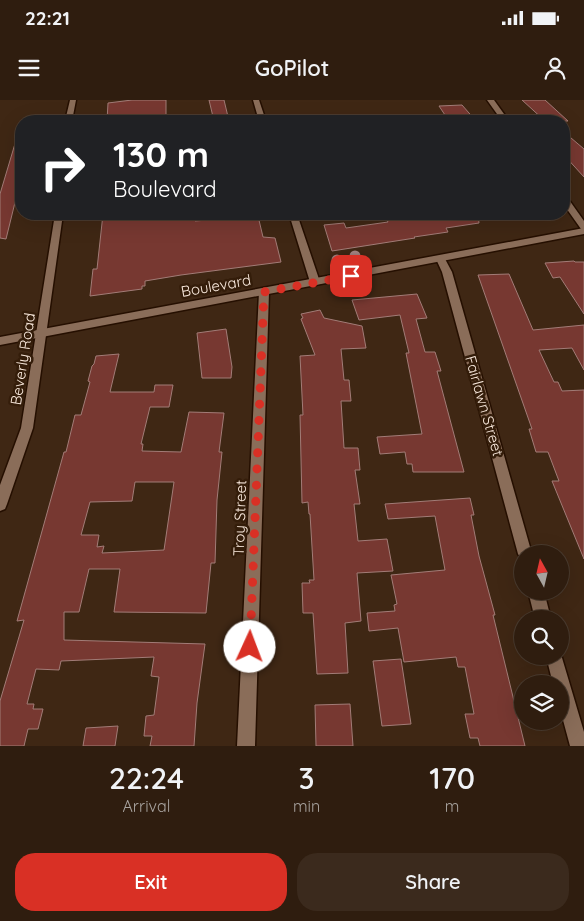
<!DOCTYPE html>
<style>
body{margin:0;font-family:Quicksand,sans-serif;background:#3b2a1d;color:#f1f3f6;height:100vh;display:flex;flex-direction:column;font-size:19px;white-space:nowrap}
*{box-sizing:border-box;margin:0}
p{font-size:16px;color:#a7a29e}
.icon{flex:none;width:28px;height:28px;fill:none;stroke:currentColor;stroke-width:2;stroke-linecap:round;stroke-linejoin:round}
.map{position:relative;height:646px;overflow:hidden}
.sheet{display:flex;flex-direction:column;background:#2f1d0f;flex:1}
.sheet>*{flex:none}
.guide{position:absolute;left:15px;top:15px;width:555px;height:105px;border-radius:20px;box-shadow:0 5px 20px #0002,0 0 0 1px #4a3b2f;background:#202124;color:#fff;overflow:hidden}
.needle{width:32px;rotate:352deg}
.tools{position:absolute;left:514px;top:445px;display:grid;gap:10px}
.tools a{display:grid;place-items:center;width:55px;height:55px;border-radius:50%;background:#2f1d0f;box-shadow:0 5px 20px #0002,0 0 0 1px #4a3b2f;font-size:25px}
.pin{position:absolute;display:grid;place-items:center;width:42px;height:42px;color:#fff;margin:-21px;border-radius:10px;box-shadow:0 2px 8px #0006}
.me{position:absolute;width:55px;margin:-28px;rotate:2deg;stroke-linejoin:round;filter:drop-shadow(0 0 4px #0008)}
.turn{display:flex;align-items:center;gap:18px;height:105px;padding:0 15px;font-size:22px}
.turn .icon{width:65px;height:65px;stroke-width:2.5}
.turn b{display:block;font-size:35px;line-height:42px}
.eta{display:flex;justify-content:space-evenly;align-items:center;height:85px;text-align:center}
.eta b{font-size:30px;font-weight:600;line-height:35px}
.cta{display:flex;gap:10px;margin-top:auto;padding:10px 15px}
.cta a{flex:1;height:58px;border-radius:20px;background:#d93025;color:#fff;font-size:20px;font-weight:600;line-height:58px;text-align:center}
.cta a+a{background:#3b2a1d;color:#f1f3f6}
.status{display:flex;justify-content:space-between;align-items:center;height:35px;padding:0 25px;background:#2f1d0f;direction:ltr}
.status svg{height:14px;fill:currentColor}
header{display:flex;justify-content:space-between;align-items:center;height:65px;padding:0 15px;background:#2f1d0f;font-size:22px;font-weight:600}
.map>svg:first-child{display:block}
.building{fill:#773831;stroke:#a27c77;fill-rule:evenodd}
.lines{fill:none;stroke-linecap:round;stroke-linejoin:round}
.minor-casing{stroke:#250f00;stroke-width:3}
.secondary-casing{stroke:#250f00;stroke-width:3}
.minor{fill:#8a6d59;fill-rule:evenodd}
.secondary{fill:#8a6d59;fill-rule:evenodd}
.tree{fill:#a68583}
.route{stroke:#d93025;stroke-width:9;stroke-dasharray:0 16.2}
.labels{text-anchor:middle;stroke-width:5;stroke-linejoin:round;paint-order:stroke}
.street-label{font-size:15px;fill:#fbebdf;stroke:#341d0a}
</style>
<div class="status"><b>22:21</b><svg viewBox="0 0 49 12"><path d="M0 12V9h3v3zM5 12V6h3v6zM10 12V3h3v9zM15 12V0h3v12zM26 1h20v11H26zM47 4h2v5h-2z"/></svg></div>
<header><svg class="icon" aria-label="menu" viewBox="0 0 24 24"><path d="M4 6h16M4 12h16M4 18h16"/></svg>GoPilot<svg class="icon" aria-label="person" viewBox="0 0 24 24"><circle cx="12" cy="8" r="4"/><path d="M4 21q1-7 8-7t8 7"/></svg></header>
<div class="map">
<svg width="584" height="646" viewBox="0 0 584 646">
<rect width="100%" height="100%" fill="#3f2714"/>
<path class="building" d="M 132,0 L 166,0 L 166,16 L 125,19 L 125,21 L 107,21 L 108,3 Z
M 209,0 L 224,0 L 229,21 L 214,21 Z
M 522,0 L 545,0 L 568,21 L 545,21 Z
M 462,5 L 476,21 L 449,21 L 439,6 Z
M 564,32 L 584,49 L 584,77 L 564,55 Z
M 17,37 L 21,37 L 21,78 L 6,139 L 0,138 L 0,94 Z
M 103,114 L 135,114 L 135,117 L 162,114 L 193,114 L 195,121 L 258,116 L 263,137 L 275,138 L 281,162 L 181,175 L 145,181 L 145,186 L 142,186 L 142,189 L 90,196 L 93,169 L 97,169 Z
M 428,114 L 478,114 L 479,123 L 446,128 L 448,132 L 414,137 L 415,138 L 332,151 L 324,125 L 344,123 L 346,128 L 388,122 L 386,118 Z
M 574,161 L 575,162 L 584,162 L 584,214 L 560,177 L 553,178 L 545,163 Z
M 509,174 L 533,230 L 584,225 L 584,270 L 572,248 L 539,250 L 554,282 L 558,282 L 562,291 L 584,290 L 584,459 L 552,381 L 559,381 L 548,352 L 536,352 L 529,329 L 532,329 L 478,175 Z
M 417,194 L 427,218 L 416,219 L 425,252 L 435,252 L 441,271 L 437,271 L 464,372 L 413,372 L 412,364 L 407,364 L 405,352 L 380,354 L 377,337 L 422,334 L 406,253 L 409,253 L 400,215 L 359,220 L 352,200 Z
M 320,210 L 324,218 L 362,226 L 366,248 L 341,249 L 344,280 L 349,280 L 351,301 L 341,301 L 344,348 L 358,348 L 360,370 L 355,370 L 360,404 L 354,404 L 358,441 L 387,439 L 393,471 L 357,473 L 361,521 L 345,523 L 348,573 L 317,574 L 313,513 L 303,513 L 302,483 L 310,483 L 309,480 L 314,480 L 310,414 L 309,414 L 308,402 L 302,403 L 300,315 L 303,315 L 300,256 L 315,255 L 301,219 L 303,218 L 301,214 Z
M 226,229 L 232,267 L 231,278 L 202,278 L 197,233 Z
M 119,254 L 110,292 L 154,292 L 155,285 L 173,285 L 169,307 L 150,307 L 141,344 L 143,344 L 142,351 L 181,352 L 189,312 L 224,313 L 219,352 L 222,352 L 217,400 L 215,463 L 211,463 L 206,513 L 114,512 L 120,469 L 89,469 L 79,512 L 64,512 L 64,540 L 205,544 L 197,603 L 194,646 L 150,646 L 152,636 L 144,636 L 146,616 L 154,615 L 159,577 L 151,576 L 154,557 L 61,561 L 59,570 L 36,569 L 27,604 L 34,604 L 33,609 L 43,609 L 38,629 L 28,629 L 24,646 L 0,646 L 0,601 L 24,520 L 17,521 L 64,352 L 66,352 L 75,315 L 81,315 L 90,282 L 88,281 L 92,266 L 94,264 L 96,256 ZM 135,382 L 174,382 L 164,450 L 102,453 L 104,446 L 97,447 L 99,435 L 81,435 L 90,402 L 132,401 Z
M 470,398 L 474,415 L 471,415 L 479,456 L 495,515 L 493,515 L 525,646 L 480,646 L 478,638 L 470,638 L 465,614 L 474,614 L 465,567 L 458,567 L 456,557 L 404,562 L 398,528 L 369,531 L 367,513 L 395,511 L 394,505 L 397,504 L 391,475 L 445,470 L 435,416 L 388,419 L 385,404 Z
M 401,559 L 411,624 L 382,626 L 373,561 Z
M 350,604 L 353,646 L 316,646 L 315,605 Z
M 118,626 L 115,646 L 83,646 L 86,628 Z"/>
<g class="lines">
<defs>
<path id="minor" d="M 70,0 L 76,0 L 72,21 L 65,21 Z
M 253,0 L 259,0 L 266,21 L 259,21 Z
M 487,0 L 494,0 L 509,21 L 502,21 Z
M 564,96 L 567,97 L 584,121 L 584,130 L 581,129 L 564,105 Z
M 55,114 L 63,114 L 33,328 L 7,404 L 5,409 L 0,411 L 0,385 L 21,328 Z
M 289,114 L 297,114 L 320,182 L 319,184 L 315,185 L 310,182 Z
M 441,156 L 444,157 L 452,172 L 532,454 L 522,454 L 522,460 L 518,454 L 442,172 L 436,159 Z
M 264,188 L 269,192 L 255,646 L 237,646 L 259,192 Z
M 528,491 L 544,491 L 551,519 L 535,519 Z
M 560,551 L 584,632 L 584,646 L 570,646 L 560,609 L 560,584 L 553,584 L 546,556 L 560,556 Z"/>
<path id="secondary" d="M 584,128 L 584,134 L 0,245 L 0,237 Z"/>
</defs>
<use href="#minor" class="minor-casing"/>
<use href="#secondary" class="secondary-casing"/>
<use href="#minor" class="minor"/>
<use href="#secondary" class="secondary"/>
</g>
<g class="tree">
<circle cx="355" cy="156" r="5.5"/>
<circle cx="337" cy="160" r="5.5"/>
</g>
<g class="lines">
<path class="route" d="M 250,547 L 264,192 L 351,176"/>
</g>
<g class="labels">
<g class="street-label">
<text transform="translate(216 186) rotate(-10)" y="5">Boulevard</text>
<text transform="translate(23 259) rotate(-81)" y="5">Beverly Road</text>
<text transform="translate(484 306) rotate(74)" y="5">Fairlawn Street</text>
<text transform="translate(240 418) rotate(-88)" y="5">Troy Street</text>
</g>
</g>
</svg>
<div class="tools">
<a><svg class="needle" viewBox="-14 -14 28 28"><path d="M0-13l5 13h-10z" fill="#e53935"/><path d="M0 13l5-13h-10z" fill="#a7a29e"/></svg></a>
<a><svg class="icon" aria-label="search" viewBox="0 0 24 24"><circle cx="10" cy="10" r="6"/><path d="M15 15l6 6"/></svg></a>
<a><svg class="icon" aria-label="layers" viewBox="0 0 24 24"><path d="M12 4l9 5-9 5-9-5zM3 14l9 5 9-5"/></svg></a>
</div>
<div class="pin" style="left:351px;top:176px;background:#d93025"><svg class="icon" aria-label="arrive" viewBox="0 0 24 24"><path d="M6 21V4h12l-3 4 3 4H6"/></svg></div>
<svg class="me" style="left:250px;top:547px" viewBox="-20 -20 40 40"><circle r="19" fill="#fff"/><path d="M0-13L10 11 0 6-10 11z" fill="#d93025"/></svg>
<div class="guide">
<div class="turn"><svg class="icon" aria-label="right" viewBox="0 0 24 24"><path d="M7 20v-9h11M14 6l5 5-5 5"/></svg><div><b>130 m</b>Boulevard</div></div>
</div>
</div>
<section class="sheet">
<div class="eta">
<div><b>22:24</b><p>Arrival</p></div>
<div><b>3</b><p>min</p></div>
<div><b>170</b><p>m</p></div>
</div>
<div class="cta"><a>Exit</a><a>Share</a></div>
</section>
